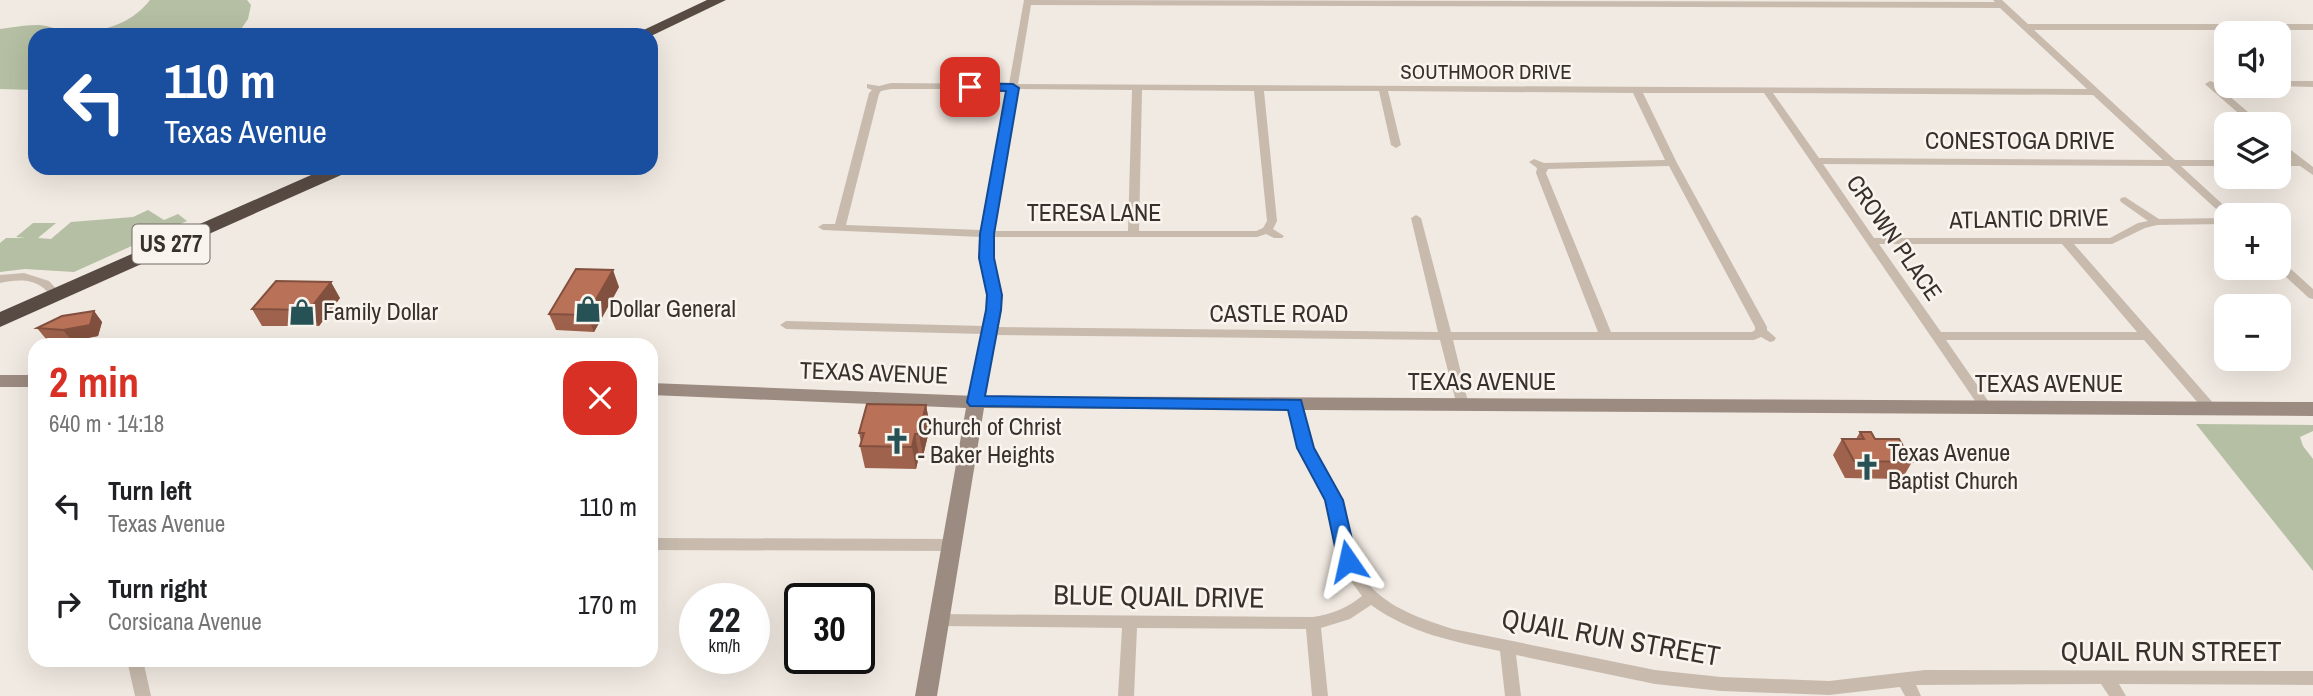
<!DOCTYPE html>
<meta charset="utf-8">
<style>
body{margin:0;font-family:"Archivo Narrow",sans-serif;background:#f2f2f2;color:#202124;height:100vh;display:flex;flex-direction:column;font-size:26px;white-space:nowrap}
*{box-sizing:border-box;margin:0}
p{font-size:23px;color:#757577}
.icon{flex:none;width:38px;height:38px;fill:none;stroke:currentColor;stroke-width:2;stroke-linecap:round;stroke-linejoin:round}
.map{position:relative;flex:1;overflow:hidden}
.sheet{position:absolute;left:28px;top:338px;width:630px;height:329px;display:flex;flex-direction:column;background:#fff;border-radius:21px;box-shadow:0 7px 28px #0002}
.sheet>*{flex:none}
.top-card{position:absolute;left:28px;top:28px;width:630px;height:147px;border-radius:21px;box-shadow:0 7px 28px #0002;background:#1a4fa0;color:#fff;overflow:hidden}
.tools{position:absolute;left:2214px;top:21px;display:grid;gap:14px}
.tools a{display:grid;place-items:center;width:77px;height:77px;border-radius:14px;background:#fff;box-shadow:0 7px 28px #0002;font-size:35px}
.speed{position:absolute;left:679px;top:583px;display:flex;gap:14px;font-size:35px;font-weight:700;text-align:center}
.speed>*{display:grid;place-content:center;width:91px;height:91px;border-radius:50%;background:#fff;box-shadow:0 7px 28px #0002;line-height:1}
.speed small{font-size:18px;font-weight:400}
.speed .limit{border:4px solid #111;border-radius:10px;background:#fff;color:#111}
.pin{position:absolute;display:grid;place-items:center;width:60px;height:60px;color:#fff;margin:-30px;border-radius:14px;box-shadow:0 4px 10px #0006}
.me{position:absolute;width:77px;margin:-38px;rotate:349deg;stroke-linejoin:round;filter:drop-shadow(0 0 5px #0008)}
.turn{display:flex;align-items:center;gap:24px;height:147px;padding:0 21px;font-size:32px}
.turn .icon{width:91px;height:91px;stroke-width:2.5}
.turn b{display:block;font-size:49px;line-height:60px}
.round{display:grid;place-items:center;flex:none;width:74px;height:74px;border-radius:21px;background:#f2f2f2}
.head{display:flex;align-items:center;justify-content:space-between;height:119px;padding:0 21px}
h1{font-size:42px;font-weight:700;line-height:52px;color:#d93025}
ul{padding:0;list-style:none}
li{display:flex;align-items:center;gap:21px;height:98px;padding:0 21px}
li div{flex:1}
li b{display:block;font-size:26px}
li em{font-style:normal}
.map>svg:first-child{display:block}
.green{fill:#b5bfa3}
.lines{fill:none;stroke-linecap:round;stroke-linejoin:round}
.street{fill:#c8bbae;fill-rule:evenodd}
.secondary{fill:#9c8b80;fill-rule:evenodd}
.highway{fill:#584b44;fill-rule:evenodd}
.wall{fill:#9f624c}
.shaded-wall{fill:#82503e}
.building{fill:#b97258;stroke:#82503e;stroke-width:2}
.route{fill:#1a73e8;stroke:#114b97;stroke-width:2}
.labels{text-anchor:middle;stroke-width:5;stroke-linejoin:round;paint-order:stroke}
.far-street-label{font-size:21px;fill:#38302c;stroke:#f9f4ee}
.shield{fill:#f9f4ee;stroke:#726b66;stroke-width:2}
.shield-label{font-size:23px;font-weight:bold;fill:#38302c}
.street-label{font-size:24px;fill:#38302c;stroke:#f9f4ee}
.poi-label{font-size:24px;fill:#38302c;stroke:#f9f4ee;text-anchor:start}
.near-street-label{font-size:28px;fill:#38302c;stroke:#f9f4ee}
</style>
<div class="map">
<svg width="2313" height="696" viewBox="0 0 2313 696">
<rect width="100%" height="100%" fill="#f1eae2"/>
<path class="green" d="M 150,0 L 247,0 L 251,5 L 248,19 L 237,35 L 35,35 L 35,90 L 0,89 L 0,29 C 17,27 48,19 60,33 C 94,34 128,28 150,0 Z
M 148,210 L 164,220 L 178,214 L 187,221 L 74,272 L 25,269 L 0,272 L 0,243 L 6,238 L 26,238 L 16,237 L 33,223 L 56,223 L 38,238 L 51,239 L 71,222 L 133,217 Z
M 2196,424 L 2313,425 L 2313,431 L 2300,437 L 2303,446 L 2313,459 L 2313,571 Z"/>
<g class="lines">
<path class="street" d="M 1024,0 L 1995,2 L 1993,0 L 2002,0 L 2028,24 L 2313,24 L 2313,30 L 2034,30 L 2175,160 L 2226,160 L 2226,166 L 2181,166 L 2232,213 L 2233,215 L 2226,215 L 2226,224 L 2157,225 L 2145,228 L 2112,244 L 2074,244 L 2215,405 L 2216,408 L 2215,411 L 2205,411 L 2144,340 L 1946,340 L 1993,408 L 1992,411 L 1982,411 L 1764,93 L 1643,93 L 1677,163 L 1767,327 L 1767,330 L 1776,338 L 1774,341 L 1770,342 L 1761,337 L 1754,340 L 1453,340 L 1469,406 L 1468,409 L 1458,409 L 1457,406 L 1440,340 L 995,335 L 982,402 L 976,407 L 970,402 L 983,334 L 786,329 L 780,325 L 786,321 L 984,326 L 988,295 L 981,258 L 981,237 L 823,230 L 818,227 L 823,224 L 835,224 L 869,93 L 872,90 L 867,88 L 867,84 L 879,86 L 891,83 L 1009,84 ZM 1031,5 L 2000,8 L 2087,89 L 1018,84 ZM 891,89 L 1008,89 L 982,230 L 846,225 L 879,94 L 881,91 ZM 1017,89 L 1132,90 L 1128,231 L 993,231 ZM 1142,90 L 1254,91 L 1267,221 L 1263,228 L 1256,231 L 1139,231 ZM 1264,91 L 1379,91 L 1391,145 L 1396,148 L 1401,145 L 1388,91 L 1633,93 L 1665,160 L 1544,163 L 1534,159 L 1529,162 L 1537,168 L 1536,173 L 1598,332 L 1451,332 L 1421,218 L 1416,215 L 1411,218 L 1438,332 L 996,327 L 1000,295 L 993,258 L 993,237 L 1257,237 L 1266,234 L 1274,238 L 1282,238 L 1284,236 L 1273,229 L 1277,221 ZM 1773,93 L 2093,95 L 2163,160 L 1819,158 ZM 1823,164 L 2169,166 L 2226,218 L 2159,219 L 2125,197 L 2121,198 L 2120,200 L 2121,202 L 2148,221 L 2138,223 L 2110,238 L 1874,238 ZM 1669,166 L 1755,327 L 1755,330 L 1752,332 L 1611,332 L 1546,173 L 1548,169 ZM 1879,244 L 2062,244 L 2137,332 L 1941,332 Z
M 2210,81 L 2213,82 L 2262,124 L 2251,124 L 2207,86 L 2205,84 Z
M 2278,81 L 2313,81 L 2313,87 L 2275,86 L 2278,86 Z
M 2278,140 L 2313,167 L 2313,175 L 2300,166 L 2278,166 L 2278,160 L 2292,160 L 2278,148 Z
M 2278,260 L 2282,261 L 2313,289 L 2313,299 L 2309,298 L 2276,268 L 2278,268 Z
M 24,273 L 49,281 L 62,295 L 56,299 C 50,296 48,291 42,287 C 30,278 14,280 0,283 L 0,275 Z
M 1295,399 L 1301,404 C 1305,419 1308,437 1314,451 C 1322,468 1336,485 1341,503 C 1347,522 1349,542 1355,561 C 1370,602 1415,617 1453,629 L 1655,670 L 1721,677 L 1829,681 L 1925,670 L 2313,671 L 2313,685 L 2119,684 L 2126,696 L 2109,696 L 2101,684 L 1916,685 L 1921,696 L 1905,696 L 1900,687 L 1829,695 L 1721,691 L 1655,684 L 1516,655 L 1521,696 L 1505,696 L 1500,651 C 1454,642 1410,633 1371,605 L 1350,619 L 1321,628 L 1328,696 L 1312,696 L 1306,629 L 1137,628 L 1134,696 L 1118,696 L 1122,628 L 939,626 L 934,624 L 931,620 L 934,616 L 939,614 L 1313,617 C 1332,614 1347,608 1362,596 L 1350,580 L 1341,561 L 1327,501 L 1299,448 L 1289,404 Z
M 651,538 L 952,539 L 957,541 L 959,545 L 957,549 L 952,551 L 651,550 Z
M 127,660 L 143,660 L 151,696 L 135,696 Z"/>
<path class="secondary" d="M 0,375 L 35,375 L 35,387 L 0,387 Z
M 651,383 L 976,396 L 2313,402 L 2313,416 L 984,408 L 937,696 L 915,696 L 966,408 L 651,395 Z"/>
<path class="highway" d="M 707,0 L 726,0 L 651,36 L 633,35 Z
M 327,168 L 351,168 L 348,172 L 0,327 L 0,312 Z"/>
</g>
<path class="wall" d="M 619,287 L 594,332 L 556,330 L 549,314 Z
M 340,298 L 319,326 L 262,326 L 252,309 Z
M 94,311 L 102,322 L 98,336 L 72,341 L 46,339 L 37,328 Z
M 926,405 L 930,427 L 923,456 L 919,456 L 916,469 L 865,468 L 860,446 L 861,442 L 859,433 Z
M 1860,432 L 1875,439 L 1912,462 L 1902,479 L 1845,478 L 1833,455 L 1842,439 L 1856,439 Z"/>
<path class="shaded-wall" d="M 613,270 L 619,287 L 594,332 L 587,315 Z
M 331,282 L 340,298 L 319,326 L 309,310 Z
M 94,311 L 102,322 L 98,336 L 72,341 L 63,330 Z
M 926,405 L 930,427 L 923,456 L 919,434 Z
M 915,434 L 919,456 L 916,469 L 912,447 Z"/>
<path class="building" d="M 576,269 L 613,270 L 587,315 L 549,314 Z
M 276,281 L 331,282 L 309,310 L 252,309 Z
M 94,311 L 90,325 L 63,330 L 37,328 L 62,316 Z
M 867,404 L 926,405 L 919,434 L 915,434 L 912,447 L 860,446 L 864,433 L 859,433 Z
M 1860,432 L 1871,432 L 1875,439 L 1899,439 L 1912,462 L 1854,461 L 1842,439 L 1864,439 Z"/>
<path class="route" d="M 970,83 L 1013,84 L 1019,88 L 994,234 L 994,258 L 1002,295 L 1001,310 L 985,396 L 1301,400 L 1314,448 L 1343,500 L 1357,561 L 1354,566 L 1348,569 L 1341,566 L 1338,561 L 1325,500 L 1297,448 L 1288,410 L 970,406 L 967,402 L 986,310 L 987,295 L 979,258 L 980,234 L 1006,91 L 966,90 L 964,87 Z"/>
<defs>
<symbol id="shop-bare" viewBox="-9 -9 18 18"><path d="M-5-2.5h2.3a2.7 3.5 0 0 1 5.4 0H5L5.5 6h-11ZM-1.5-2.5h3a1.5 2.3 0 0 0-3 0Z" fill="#265155" stroke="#f9f4ee" stroke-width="2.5" paint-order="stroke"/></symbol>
<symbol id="church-bare" viewBox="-9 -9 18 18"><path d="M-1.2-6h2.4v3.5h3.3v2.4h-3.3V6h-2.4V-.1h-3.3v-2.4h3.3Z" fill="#265155" stroke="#f9f4ee" stroke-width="2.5" paint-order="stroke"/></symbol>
</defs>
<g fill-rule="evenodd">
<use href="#shop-bare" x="569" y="290" width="38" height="38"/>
<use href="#shop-bare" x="283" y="293" width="38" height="38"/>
<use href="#church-bare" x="878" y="422" width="38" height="38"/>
<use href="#church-bare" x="1848" y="448" width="38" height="38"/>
</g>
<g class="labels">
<g class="far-street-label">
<text x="1486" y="79">SOUTHMOOR DRIVE</text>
</g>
<rect class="shield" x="132.5" y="224.5" width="77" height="39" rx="5"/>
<g class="shield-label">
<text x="171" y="252">US 277</text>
</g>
<g class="street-label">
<text x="2020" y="149">CONESTOGA DRIVE</text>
<text x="1094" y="221">TERESA LANE</text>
<text transform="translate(2029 219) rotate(-1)" y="8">ATLANTIC DRIVE</text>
<text transform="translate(1894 238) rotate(55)" y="8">CROWN PLACE</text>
<text x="1279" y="322">CASTLE ROAD</text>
<text transform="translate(874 373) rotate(2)" y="8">TEXAS AVENUE</text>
<text x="1482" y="390">TEXAS AVENUE</text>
<text x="2049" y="392">TEXAS AVENUE</text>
</g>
<g class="poi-label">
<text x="609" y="317">Dollar General</text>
<text x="323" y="320">Family Dollar</text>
<text x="918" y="435">Church of Christ<tspan x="918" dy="28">- Baker Heights</tspan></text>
<text x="1888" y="461">Texas Avenue<tspan x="1888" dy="28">Baptist Church</tspan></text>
</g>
<g class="near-street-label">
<text transform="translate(1159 596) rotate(1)" y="10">BLUE QUAIL DRIVE</text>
<text transform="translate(1611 637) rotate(10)" y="10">QUAIL RUN STREET</text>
<text x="2171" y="661">QUAIL RUN STREET</text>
</g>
</g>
</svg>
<div class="tools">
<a><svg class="icon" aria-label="sound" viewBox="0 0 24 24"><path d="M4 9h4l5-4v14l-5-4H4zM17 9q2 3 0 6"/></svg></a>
<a><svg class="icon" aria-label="layers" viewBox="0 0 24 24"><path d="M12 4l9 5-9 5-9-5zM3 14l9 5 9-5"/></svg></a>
<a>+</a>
<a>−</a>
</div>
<div class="speed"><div>22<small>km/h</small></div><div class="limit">30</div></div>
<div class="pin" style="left:970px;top:87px;background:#d93025"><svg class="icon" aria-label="arrive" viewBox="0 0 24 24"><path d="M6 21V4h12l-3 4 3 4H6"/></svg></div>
<svg class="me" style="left:1348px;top:561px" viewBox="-20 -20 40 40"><path d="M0-17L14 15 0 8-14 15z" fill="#1a73e8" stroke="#fff" stroke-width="4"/></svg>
<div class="top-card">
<div class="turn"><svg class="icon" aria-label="left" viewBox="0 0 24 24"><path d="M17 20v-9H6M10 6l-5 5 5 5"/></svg><div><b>110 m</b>Texas Avenue</div></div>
</div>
<section class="sheet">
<div class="head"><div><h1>2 min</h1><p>640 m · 14:18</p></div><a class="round" style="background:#d93025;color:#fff"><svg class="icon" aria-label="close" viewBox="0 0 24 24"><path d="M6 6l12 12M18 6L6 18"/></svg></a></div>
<ul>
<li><svg class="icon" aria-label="left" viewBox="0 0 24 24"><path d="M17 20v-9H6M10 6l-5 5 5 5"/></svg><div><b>Turn left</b><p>Texas Avenue</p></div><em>110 m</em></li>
<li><svg class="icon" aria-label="right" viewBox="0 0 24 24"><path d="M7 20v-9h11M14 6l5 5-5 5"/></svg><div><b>Turn right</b><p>Corsicana Avenue</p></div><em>170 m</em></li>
</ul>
</section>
</div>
